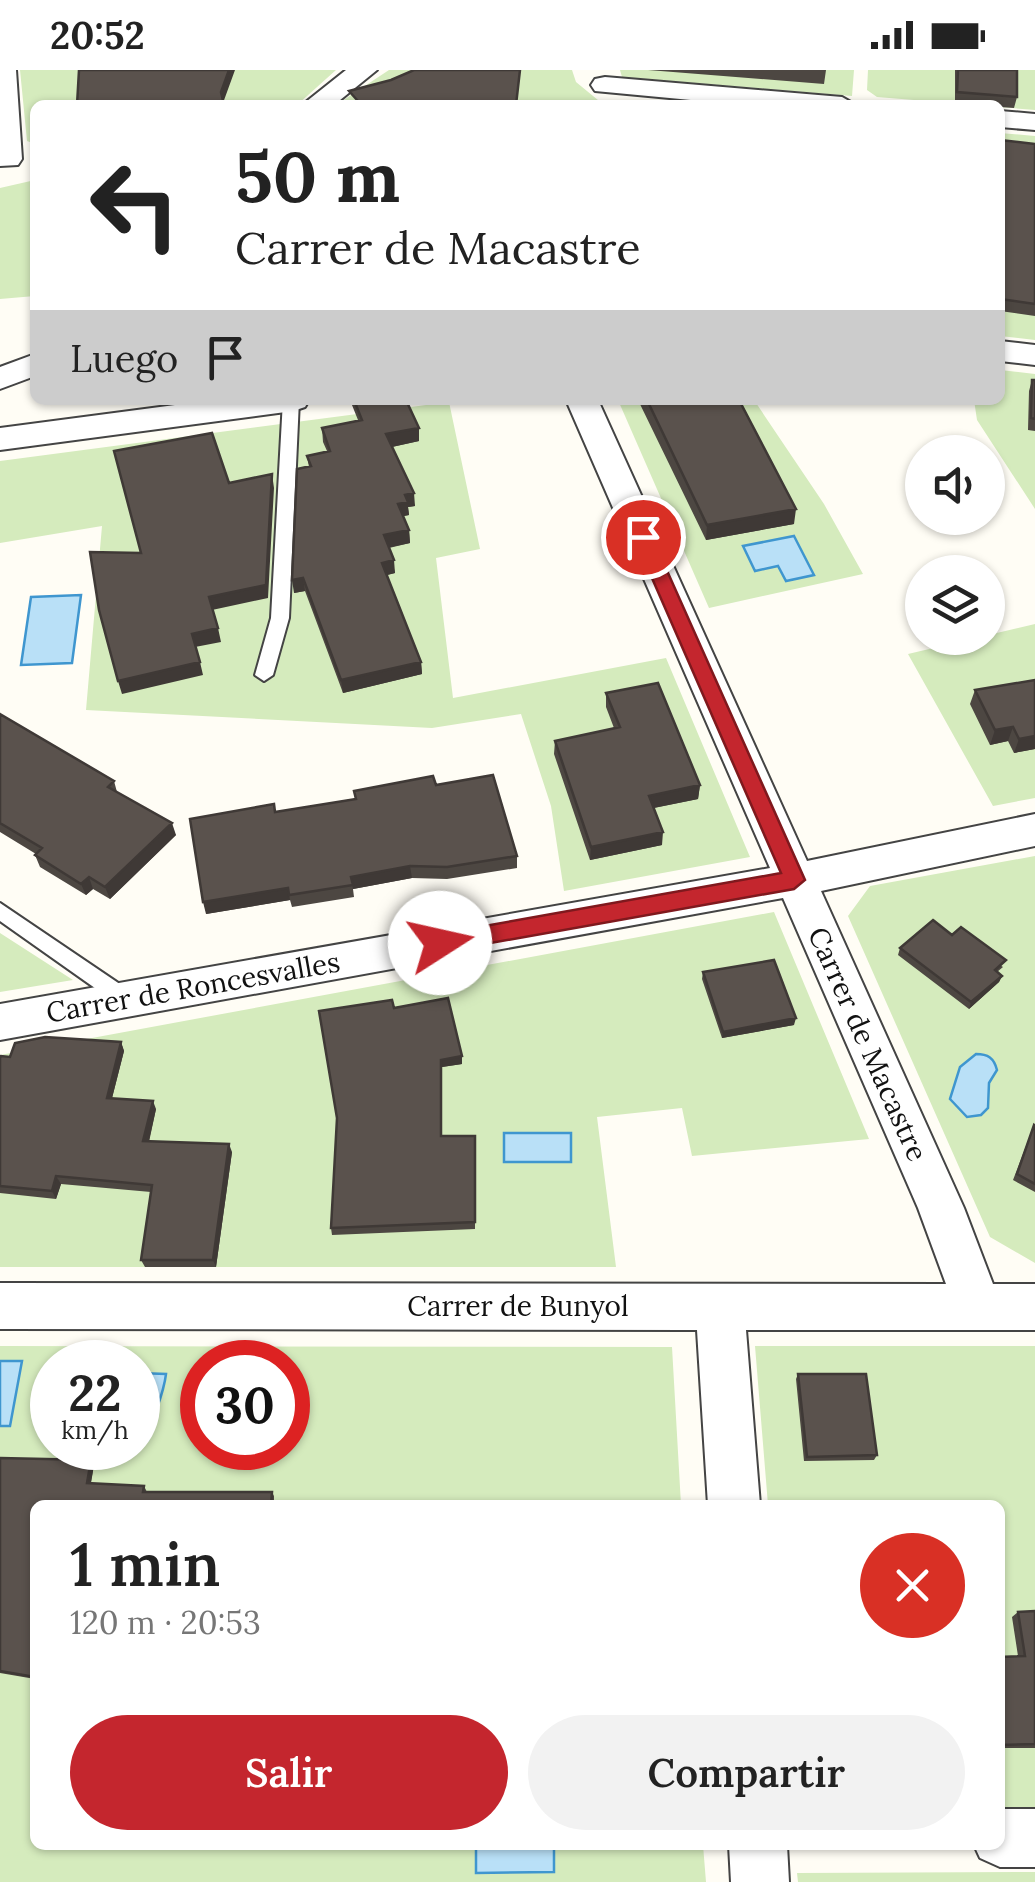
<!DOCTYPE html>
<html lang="es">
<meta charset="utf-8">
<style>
body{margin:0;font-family:Lora,serif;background:#f2f2f2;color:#222;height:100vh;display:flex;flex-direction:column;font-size:38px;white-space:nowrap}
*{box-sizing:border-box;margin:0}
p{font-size:32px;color:#767676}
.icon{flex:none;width:55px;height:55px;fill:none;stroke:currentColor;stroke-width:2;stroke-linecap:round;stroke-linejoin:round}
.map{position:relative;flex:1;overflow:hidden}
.sheet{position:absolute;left:30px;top:1430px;width:975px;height:350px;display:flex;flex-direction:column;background:#fff;border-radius:15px;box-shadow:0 2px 8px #0004}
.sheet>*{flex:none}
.banner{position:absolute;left:30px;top:30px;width:975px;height:305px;border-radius:15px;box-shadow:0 2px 8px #0004;background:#fff;color:#222;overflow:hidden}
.tools{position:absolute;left:905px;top:365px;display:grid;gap:20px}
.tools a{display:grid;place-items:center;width:100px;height:100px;border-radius:50%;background:#fff;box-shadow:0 2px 8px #0004;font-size:50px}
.speed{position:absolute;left:30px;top:1270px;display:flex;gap:20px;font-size:50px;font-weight:700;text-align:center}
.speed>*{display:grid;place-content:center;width:130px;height:130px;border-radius:50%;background:#fff;box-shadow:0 2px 8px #0004;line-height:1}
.speed small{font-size:25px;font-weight:400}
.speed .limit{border:15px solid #d22;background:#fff;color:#111}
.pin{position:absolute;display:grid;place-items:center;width:85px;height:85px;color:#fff;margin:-42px;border:5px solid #fff;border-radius:50%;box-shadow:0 2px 10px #0007}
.me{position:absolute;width:110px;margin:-55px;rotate:80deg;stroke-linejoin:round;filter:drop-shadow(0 0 8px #0008)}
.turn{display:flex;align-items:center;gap:35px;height:210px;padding:0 40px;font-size:45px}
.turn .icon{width:130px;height:130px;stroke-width:2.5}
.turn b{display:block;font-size:70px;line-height:85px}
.then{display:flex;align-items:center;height:95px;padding:0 40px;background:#0003;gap:20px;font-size:38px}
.round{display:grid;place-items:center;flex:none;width:105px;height:105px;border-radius:52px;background:#f2f2f2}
.head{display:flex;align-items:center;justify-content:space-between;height:170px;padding:0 40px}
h1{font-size:60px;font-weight:600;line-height:75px}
.button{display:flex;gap:20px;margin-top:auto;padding:20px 40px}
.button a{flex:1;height:115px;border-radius:60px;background:#c4262e;color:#fff;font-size:40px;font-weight:600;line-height:115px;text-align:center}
.button a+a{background:#f2f2f2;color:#222}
.status{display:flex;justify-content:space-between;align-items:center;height:70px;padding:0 50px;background:#fff;direction:ltr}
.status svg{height:28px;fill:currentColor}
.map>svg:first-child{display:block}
.green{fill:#d5ebbd;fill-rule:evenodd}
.water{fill:#b9e0f7;stroke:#3f96cf;stroke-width:2.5}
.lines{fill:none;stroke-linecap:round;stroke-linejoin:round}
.lane-casing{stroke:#444;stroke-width:4}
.street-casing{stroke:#444;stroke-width:4}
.lane{fill:#fff;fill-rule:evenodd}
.street{fill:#fff;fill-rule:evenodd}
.wall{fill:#4d4742}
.shaded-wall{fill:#3f3936}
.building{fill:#5a524d;stroke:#3f3936;stroke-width:2.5}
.route{fill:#c4262e;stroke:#7f191e;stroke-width:2.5}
.labels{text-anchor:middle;stroke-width:10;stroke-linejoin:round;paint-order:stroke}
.street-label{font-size:28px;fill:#111;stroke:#fff}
</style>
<div class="status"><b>20:52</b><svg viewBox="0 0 49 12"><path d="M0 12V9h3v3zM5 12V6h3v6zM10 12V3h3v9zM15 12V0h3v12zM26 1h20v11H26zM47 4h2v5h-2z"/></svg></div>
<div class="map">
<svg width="1035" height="1812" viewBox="0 0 1035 1812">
<rect width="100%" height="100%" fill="#fffdf5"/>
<path class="green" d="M 20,0 L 336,0 L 297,35 L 35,35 L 35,74 L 27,71 Z
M 389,0 L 572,0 L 576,12 L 604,35 L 336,35 Z
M 620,0 L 854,0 L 852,26 L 622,7 Z
M 868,0 L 1035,0 L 1035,40 L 877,27 L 867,20 Z
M 1000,63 L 1035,66 L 1035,270 L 1000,266 Z
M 35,110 L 35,226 L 0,229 L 0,118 Z
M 1000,300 L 1035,304 L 1035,439 L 977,350 L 974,330 L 1000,330 Z
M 618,330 L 754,330 L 824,434 L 863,504 L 709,538 Z
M 449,332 L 480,479 L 436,488 L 453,628 L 666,588 L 750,787 L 564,821 L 551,736 L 521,644 L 432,658 L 86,640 L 102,456 L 0,473 L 0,391 Z
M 1035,554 L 1035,728 L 993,736 L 908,584 Z
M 1035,786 L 1035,1193 L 990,1167 L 848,846 L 870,816 Z
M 774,842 L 869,1069 L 692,1086 L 682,1038 L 597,1047 L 616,1197 L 0,1197 L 0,985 Z
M 0,863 L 73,910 L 0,922 Z
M 0,1276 L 672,1277 L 681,1435 L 35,1435 L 35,1775 L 703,1775 L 706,1812 L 0,1812 ZM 52,1292 L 138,1292 L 138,1378 L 52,1378 ZM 202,1292 L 288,1292 L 288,1378 L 202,1378 Z
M 755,1276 L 1035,1276 L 1035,1737 L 1000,1737 L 1000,1435 L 768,1435 Z
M 1035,1802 L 1035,1812 L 798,1812 L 797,1803 Z"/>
<path class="water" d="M 794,466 L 814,505 L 786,511 L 778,496 L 755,501 L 743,476 Z
M 81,525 L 72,593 L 21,595 L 31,527 Z
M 976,984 C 988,984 994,988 997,1000 L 989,1013 L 988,1038 L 981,1045 L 967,1047 L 950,1029 L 960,997 Z
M 504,1063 L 571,1063 L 571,1092 L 504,1092 Z
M 0,1291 L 22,1291 L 10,1356 L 0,1356 Z
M 138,1303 L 166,1304 C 163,1329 152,1345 148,1370 L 138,1370 Z
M 476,1775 L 554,1775 L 554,1802 L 476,1803 Z"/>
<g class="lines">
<defs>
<path id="lane" d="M 283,330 L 299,330 L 289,548 L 273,605 L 264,611 L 255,605 L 271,548 Z
M 0,833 L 133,923 L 136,929 L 133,935 L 126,938 L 119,935 L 0,851 Z"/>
<path id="street" d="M 0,0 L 16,0 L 22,89 L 18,95 L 0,96 Z
M 346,0 L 377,0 L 334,35 L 302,35 Z
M 605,7 L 842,27 L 856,35 L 744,35 L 595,21 L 591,15 L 595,9 Z
M 1000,41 L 1035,44 L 1035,60 L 1000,57 Z
M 1000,271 L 1035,275 L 1035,295 L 1000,291 Z
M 35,284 L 35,306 L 0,319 L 0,297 Z
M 213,330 L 309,330 L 305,337 L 293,341 L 0,380 L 0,358 Z
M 566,330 L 598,330 L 807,791 L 1035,744 L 1035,776 L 821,821 L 964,1138 L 993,1214 L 1035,1214 L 1035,1260 L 746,1260 L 760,1435 L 708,1435 L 697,1260 L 0,1259 L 0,1213 L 946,1214 L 918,1138 L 783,828 L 0,970 L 0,934 L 770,798 Z
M 1000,1739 L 1035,1739 L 1035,1797 L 1000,1797 L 980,1788 L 974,1775 L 1000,1775 Z
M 729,1775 L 787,1775 L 789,1812 L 731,1812 Z"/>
</defs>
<use href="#lane" class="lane-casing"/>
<use href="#street" class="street-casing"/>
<use href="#lane" class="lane"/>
<use href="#street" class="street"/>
</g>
<path class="wall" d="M 648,0 L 826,0 L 824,14 Z
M 955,0 L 1017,0 L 1017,27 L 1014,38 L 1000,37 L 1000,35 L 955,33 Z
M 1000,70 L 1035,74 L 1035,246 L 1000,241 Z
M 1032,310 L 1035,310 L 1035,361 L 1028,360 L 1029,321 Z
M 350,330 L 406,330 L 419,358 L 419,371 L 392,377 L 415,436 L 408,437 L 409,445 L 403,446 L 409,460 L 410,473 L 389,478 L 395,503 L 387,505 L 421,592 L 422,604 L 343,623 L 305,521 L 294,523 L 309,397 L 307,386 L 327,381 L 323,372 L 322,358 L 358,350 Z
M 638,330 L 739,330 L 794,454 L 706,470 Z
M 975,620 L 1035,679 L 1014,683 L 1008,671 L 990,675 L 970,634 Z
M 606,623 L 700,715 L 698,729 L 654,738 L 662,775 L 590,790 L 554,684 L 555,671 L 614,658 L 606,637 Z
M 0,644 L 114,711 L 117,722 L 176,765 L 110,829 L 93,819 L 86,825 L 40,797 L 35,785 L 36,784 L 0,762 Z
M 436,715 L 517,786 L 517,798 L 447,809 L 412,808 L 353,819 L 354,827 L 292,837 L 290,830 L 206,844 L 275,742 Z
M 952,865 L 1003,897 L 997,902 L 1002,906 L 999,912 L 969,939 L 898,885 L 900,878 Z
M 703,902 L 794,955 L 722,968 L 702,909 Z
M 394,938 L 462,994 L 442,997 L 442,1066 L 475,1066 L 475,1159 L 332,1165 L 331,1158 Z
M 121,972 L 124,981 L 112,1028 L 156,1039 L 149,1072 L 232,1082 L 216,1197 L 145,1197 L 141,1190 L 151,1122 L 61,1114 L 56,1129 L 0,1123 L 0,988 Z
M 1034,1055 L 1035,1056 L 1035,1122 L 1013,1110 Z
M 798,1304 L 877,1385 L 874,1390 L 804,1391 L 796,1309 Z
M 0,1388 L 94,1395 L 91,1413 L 144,1416 L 147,1422 L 272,1422 L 274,1426 L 274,1435 L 35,1435 L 35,1609 L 0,1603 Z
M 1035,1541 L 1035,1678 L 1000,1678 L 1000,1587 L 1018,1586 L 1012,1547 L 1018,1542 Z"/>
<path class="shaded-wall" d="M 229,0 L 235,0 L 223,33 L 221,22 Z
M 419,358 L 419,371 L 387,378 L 386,364 Z
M 272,404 L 274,418 L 268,528 L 212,540 L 209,527 Z
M 414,423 L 415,436 L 408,437 L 409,445 L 399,447 L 398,434 L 405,425 Z
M 796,439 L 794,454 L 706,470 L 707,455 Z
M 409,460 L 410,473 L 386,478 L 384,465 Z
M 394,490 L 395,503 L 383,506 L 382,493 Z
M 303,508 L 305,521 L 294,523 L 292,510 Z
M 218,558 L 221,572 L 195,577 L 192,564 Z
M 200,592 L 203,605 L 122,624 L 118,611 Z
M 421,592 L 422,604 L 343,623 L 341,610 Z
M 1013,657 L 1008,671 L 990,675 L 995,660 Z
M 1035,666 L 1035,679 L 1014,683 L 1019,669 Z
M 700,715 L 698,729 L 648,739 L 649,726 Z
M 172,753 L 176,765 L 110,829 L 105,817 Z
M 663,762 L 662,775 L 590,790 L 591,777 Z
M 410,796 L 412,808 L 353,819 L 351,807 Z
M 89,807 L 93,819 L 86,825 L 81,814 Z
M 288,818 L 290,830 L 206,844 L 203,832 Z
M 1002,906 L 999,912 L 969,939 L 971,932 Z
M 796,948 L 794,955 L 722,968 L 723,962 Z
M 121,972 L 124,981 L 110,1036 L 107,1028 Z
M 462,986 L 462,994 L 442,997 L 441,990 Z
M 153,1031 L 156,1039 L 147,1079 L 143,1071 Z
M 229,1074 L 232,1082 L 216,1197 L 213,1190 Z
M 56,1106 L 61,1114 L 56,1129 L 52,1121 Z
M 91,1390 L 94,1395 L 90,1417 L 87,1413 Z"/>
<path class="building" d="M 79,0 L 229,0 L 221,22 L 224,35 L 77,35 Z
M 414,0 L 520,0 L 516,35 L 339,35 L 357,30 L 349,21 L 391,10 Z
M 958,0 L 1017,0 L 1017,27 L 957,22 Z
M 1000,70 L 1035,74 L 1035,234 L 1000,229 Z
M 1032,310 L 1035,310 L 1035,349 L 1031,348 Z
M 354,330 L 406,330 L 419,358 L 386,364 L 414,423 L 405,425 L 408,432 L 398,434 L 409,460 L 384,465 L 394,490 L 382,493 L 421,592 L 341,610 L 303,508 L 292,510 L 297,399 L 311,396 L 307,386 L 330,381 L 322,358 L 362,350 Z
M 647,330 L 739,330 L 796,439 L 707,455 Z
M 212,363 L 229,413 L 272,404 L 266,515 L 209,527 L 218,558 L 192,564 L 200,592 L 118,611 L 99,540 L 90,482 L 141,483 L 114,381 Z
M 1035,610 L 1035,666 L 1019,669 L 1013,657 L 995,660 L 975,620 Z
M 658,613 L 700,715 L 649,726 L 663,762 L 591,777 L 555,671 L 620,657 L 606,623 Z
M 0,644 L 114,711 L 108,717 L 172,753 L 105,817 L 89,807 L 81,814 L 35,785 L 42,778 L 0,753 Z
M 493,705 L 517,786 L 447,797 L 410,796 L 351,807 L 353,815 L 289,825 L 288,818 L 203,832 L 190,749 L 274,734 L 275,742 L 356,729 L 354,721 L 433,706 L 436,715 Z
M 933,850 L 952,865 L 961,857 L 1006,890 L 995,900 L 1002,906 L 971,932 L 900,878 Z
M 774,890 L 796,948 L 723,962 L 703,902 Z
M 448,928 L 462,986 L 441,990 L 441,1066 L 475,1066 L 475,1152 L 331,1158 L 337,1048 L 319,941 L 392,930 L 394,938 Z
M 45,967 L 121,972 L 107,1028 L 153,1031 L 143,1071 L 229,1074 L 213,1190 L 141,1190 L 152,1115 L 56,1106 L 52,1121 L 0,1116 L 0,988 L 1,986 L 10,987 L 15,973 Z
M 1034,1055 L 1035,1056 L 1035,1114 L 1017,1104 Z
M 798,1304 L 866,1304 L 877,1385 L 807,1387 Z
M 0,1388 L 91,1390 L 87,1413 L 144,1416 L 143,1422 L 272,1422 L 271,1435 L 35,1435 L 35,1607 L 0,1601 Z
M 1035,1541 L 1035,1674 L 1000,1675 L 1000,1587 L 1025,1586 L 1018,1542 Z"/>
<path class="route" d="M 643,461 L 652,467 L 805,810 L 794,819 L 440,882 L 432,880 L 429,873 L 440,864 L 781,803 L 634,467 Z"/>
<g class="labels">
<g class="street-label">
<text transform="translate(193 917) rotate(-10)" y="10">Carrer de Roncesvalles</text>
<text transform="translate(868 974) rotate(66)" y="10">Carrer de Macastre</text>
<text x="518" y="1246">Carrer de Bunyol</text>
</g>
</g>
</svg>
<div class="tools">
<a><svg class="icon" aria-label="sound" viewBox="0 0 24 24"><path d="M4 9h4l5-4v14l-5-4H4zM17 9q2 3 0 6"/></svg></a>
<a><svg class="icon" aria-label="layers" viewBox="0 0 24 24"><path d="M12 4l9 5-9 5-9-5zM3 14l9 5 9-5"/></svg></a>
</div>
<div class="speed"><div>22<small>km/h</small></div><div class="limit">30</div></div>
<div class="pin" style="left:643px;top:467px;background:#d93025"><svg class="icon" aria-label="arrive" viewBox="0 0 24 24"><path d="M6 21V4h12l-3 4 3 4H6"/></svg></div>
<svg class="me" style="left:440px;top:873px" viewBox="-20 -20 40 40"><circle r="19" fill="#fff"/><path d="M0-13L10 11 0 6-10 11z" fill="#c4262e"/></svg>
<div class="banner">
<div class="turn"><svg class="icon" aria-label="left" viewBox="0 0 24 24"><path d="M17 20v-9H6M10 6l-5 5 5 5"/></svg><div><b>50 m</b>Carrer de Macastre</div></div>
<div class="then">Luego<svg class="icon" aria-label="arrive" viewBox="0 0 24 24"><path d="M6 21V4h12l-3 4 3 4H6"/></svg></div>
</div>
<section class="sheet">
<div class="head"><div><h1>1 min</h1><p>120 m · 20:53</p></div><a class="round" style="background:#d93025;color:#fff"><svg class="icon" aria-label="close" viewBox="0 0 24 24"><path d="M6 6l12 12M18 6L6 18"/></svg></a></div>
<div class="button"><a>Salir</a><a>Compartir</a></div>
</section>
</div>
